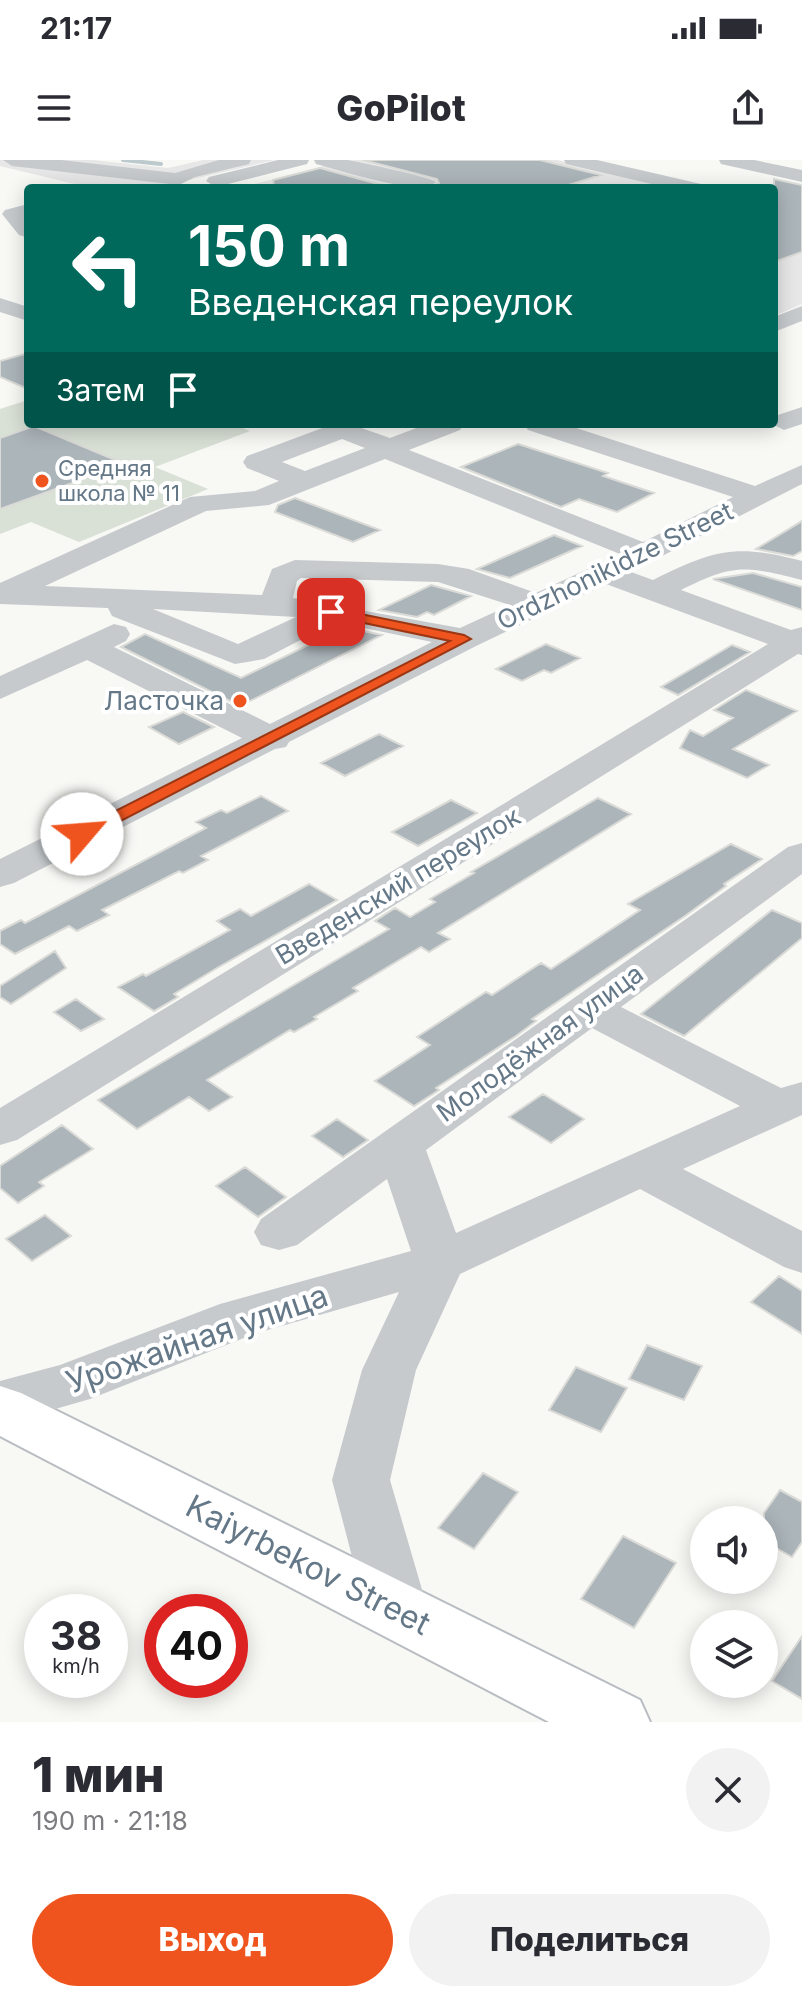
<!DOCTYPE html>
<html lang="ru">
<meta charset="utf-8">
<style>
body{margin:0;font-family:Inter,sans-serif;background:#f2f2f3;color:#2b2b33;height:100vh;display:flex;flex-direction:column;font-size:30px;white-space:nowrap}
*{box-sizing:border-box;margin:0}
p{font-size:26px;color:#7c7c81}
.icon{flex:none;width:44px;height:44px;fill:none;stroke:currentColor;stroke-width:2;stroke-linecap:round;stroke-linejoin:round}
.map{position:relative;height:1562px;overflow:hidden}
.sheet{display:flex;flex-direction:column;background:#fff;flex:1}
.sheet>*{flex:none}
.guide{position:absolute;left:24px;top:24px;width:754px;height:244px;border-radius:8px;box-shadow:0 4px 20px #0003;background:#00695c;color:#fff;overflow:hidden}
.controls{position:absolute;left:690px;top:1346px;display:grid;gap:16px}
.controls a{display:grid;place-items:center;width:88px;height:88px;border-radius:50%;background:#fff;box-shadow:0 4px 20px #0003;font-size:40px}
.speed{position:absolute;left:24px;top:1434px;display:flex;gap:16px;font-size:40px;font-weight:700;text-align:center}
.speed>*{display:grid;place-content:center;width:104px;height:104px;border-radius:50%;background:#fff;box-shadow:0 4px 20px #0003;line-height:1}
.speed small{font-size:20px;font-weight:400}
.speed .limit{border:12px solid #d22;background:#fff;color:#111}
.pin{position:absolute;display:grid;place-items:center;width:68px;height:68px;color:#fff;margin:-34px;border-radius:16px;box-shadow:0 4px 12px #0006}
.me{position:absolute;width:88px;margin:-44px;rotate:63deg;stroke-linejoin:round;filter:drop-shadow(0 0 6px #0008)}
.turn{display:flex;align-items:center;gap:28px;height:168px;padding:0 32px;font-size:36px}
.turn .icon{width:104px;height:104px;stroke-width:2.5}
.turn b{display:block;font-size:56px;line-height:68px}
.then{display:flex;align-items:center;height:76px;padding:0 32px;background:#0003;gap:16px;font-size:30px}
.round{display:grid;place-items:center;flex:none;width:84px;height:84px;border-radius:42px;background:#f2f2f3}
.head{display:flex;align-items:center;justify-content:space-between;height:136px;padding:0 32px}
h1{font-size:48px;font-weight:800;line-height:60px}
.cta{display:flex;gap:16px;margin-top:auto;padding:16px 32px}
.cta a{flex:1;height:92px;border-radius:48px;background:#ef541e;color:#fff;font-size:32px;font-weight:800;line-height:92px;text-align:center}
.cta a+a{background:#f2f2f3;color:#2b2b33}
.status{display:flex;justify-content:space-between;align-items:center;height:56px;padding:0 40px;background:#fff;direction:ltr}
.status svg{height:22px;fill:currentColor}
header{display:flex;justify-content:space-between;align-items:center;height:104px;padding:0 32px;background:#fff;font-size:36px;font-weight:800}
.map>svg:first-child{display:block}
.built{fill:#e6e7e6}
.green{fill:#d9e0d6}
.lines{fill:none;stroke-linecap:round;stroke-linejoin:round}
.stream{stroke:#bcc9cd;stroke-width:4}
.building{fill:#acb5ba;stroke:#dadad7;stroke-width:2}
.major-casing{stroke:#b9bdc1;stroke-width:4}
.minor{fill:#c6cacd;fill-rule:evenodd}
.major{fill:#fff;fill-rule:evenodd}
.route{fill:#ef541e;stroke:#9b3714;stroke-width:2}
.poi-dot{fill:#ef541e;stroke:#fff;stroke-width:3}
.labels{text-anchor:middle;stroke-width:8;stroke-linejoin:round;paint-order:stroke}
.far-poi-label{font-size:22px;fill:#657888;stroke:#fff;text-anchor:start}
.street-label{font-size:26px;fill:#657888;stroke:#fff}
.poi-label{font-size:26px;fill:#657888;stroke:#fff;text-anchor:end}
.near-street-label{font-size:32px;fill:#657888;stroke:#fff}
</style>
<div class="status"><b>21:17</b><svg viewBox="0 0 49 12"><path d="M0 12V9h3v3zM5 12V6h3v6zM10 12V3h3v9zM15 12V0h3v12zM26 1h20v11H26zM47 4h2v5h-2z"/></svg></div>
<header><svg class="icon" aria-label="menu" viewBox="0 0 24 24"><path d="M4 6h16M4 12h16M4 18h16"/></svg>GoPilot<svg class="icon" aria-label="share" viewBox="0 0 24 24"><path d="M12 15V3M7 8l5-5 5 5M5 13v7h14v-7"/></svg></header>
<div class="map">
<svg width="802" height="1562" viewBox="0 0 802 1562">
<rect width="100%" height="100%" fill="#f8f8f5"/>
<path class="built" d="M 0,0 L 92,0 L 168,8 L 203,0 L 275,0 L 154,28 L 91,28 L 0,6 Z
M 347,0 L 557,0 L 675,28 L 240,28 Z
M 774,72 L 802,79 L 802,144 L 774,156 Z"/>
<path class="green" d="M 28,240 L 28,264 L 233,264 L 250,271 L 155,307 L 208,329 L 79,382 L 31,362 L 0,374 L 0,249 Z"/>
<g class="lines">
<path class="stream" d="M 123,0 L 161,4"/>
</g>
<path class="building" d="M 363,0 L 540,0 L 601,15 L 559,28 L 430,28 L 439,23 L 437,19 Z
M 320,8 L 378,24 L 402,28 L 274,28 L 273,20 Z
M 774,19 L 802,25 L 802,92 L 774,102 Z
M 28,193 L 28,229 L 0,217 L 0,201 Z
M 34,266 L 125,304 L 0,349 L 0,278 Z
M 518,284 L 608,313 L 603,316 L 654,333 L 617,352 L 579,339 L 561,347 L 461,307 Z
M 295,338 L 380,370 L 353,382 L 275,352 L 278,345 Z
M 802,361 L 802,391 L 793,396 L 756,389 Z
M 554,375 L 582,386 L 510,418 L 477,409 Z
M 753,413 L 802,427 L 802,450 L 713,419 Z
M 431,425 L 471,436 L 434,455 L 427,452 L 417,457 L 379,450 Z
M 345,467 L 382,475 L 240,546 L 121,487 L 145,474 L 241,518 Z
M 546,484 L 580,498 L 551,513 L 544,510 L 522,521 L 496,509 Z
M 732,485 L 750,492 L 678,535 L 661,527 Z
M 746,530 L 797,551 L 733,589 L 769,605 L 747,618 L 680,588 L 690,570 L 703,576 L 733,558 L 714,550 Z
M 183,552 L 214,567 L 179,584 L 149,567 Z
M 379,574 L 403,586 L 345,616 L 321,603 Z
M 261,636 L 288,651 L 201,696 L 208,700 L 183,713 L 179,711 L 102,750 L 109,755 L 77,771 L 69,766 L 15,794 L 0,784 L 0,771 L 21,760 L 25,763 L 206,668 L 196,662 L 221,650 L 227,653 Z
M 598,638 L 631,654 L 438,773 L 450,779 L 429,792 L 421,787 L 353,828 L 358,831 L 314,857 L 317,859 L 294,872 L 290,870 L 207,920 L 232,937 L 209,951 L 189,937 L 137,969 L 98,940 L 389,769 L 375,761 L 395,748 L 410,757 L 435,742 L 430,739 L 474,713 L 471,712 Z
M 451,640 L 477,653 L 418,686 L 392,672 Z
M 731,684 L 762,699 L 724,724 L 726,726 L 685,756 L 532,859 L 536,861 L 516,876 L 436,928 L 439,930 L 414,946 L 375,921 L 430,885 L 417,877 L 486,832 L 492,835 L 541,803 L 551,809 L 640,750 L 628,744 Z
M 309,724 L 337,740 L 217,808 L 174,834 L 178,837 L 154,851 L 118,827 L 143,814 L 146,816 L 230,770 L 217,761 L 240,749 L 251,756 Z
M 772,750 L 802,763 L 802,778 L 684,876 L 641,854 Z
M 55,791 L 66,808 L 11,844 L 0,837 L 0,826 Z
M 76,839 L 104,859 L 81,871 L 54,852 Z
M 543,934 L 584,959 L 551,983 L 509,957 Z
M 337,959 L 368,980 L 343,997 L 312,976 Z
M 62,965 L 93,989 L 39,1022 L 44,1026 L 18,1043 L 0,1028 L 0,1006 Z
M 245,1007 L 286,1037 L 258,1057 L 216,1026 Z
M 45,1055 L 71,1076 L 32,1101 L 6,1079 Z
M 779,1116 L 802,1131 L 802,1174 L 751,1142 Z
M 647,1185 L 702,1206 L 684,1240 L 629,1219 Z
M 576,1207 L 627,1228 L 601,1272 L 549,1250 Z
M 483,1313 L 518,1332 L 474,1389 L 438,1368 Z
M 780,1330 L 802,1342 L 802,1382 L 792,1397 L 764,1381 L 764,1353 Z
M 623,1376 L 676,1403 L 634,1468 L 581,1439 Z
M 802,1476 L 802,1539 L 772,1521 Z"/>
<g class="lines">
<defs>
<path id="major" d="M 0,1226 L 21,1233 L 640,1540 L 650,1562 L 549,1562 L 0,1276 Z"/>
</defs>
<use href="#major" class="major-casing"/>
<path class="minor" d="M 3,0 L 61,0 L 175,13 L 219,0 L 251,0 L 249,4 L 195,17 L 179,25 L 12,6 Z
M 278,0 L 309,0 L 307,4 L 216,27 L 206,21 L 209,17 Z
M 314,0 C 325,0 336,0 347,0 C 359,2 431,17 436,22 C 420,37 339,10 316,4 Z
M 564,0 L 597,0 L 701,24 L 704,28 L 669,28 L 566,4 Z
M 719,0 L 754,0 L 802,10 L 802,22 L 721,4 Z
M 28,44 L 28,56 L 25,57 L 28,60 L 26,77 L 19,75 L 2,54 L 5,50 Z
M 0,138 L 28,147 L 28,161 L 0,152 Z
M 802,146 L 802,161 L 774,172 L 774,157 Z
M 802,247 L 802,264 L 784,270 L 772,264 L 775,256 Z
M 333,264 L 350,264 L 390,278 L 427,264 L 464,264 L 460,270 L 409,290 L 643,382 L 733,337 L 528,270 L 524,264 L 564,264 L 755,326 L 802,305 L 802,324 L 631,412 L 653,420 C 713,390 736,383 802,401 L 802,420 C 745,406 735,403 681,430 L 791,470 L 802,467 L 802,495 L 798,494 L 17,980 L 0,985 L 0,948 L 768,484 L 606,424 L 476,486 L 289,582 L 286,587 L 275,589 L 14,723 L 0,727 L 0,699 L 242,578 L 87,500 L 0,539 L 0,516 L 114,464 L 126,467 L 130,474 L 126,481 L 114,487 L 270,564 L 432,482 L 335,462 L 264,499 L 235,504 L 112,456 L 108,448 L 0,444 L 0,423 L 190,337 L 255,331 L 279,321 L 247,308 L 243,302 L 247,296 ZM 342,279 L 365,288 L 305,311 L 282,302 ZM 385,299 L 620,394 L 536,433 L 469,409 L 438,404 L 295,400 L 272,409 L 262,435 L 45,426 L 206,351 L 269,345 ZM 301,418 L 438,422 L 510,445 L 460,468 L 293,438 L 297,421 ZM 153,449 L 296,457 L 238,484 Z
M 802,683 L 802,714 L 621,847 L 781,928 L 802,922 L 802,955 L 683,1009 L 802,1071 L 802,1113 L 784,1107 L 640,1029 L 460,1114 L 416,1210 L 390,1320 L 428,1450 L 419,1469 L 397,1477 L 375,1469 L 366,1450 L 332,1320 L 362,1210 L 399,1132 L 254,1174 L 90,1239 L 0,1265 L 0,1221 L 60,1205 L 220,1144 L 411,1091 L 387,1019 L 297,1085 L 279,1090 L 261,1085 L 254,1072 L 261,1059 L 788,687 ZM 592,868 L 740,946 L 456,1073 L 426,990 Z"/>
<use href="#major" class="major"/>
</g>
<path class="route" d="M 331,448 L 464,475 L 471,479 L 88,678 L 76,678 L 74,674 L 76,671 L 450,481 L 326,455 L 324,452 Z"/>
<g class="poi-dot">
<circle cx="42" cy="321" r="8"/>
<circle cx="240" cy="541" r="8"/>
</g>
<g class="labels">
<g class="far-poi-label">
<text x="58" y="316">Средняя<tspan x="58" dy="25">школа № 11</tspan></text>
</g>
<g class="street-label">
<text transform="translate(615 406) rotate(-26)" y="9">Ordzhonikidze Street</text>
<text transform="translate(398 726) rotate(-31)" y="9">Введенский переулок</text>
<text transform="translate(540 883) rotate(-36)" y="9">Молодёжная улица</text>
</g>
<g class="poi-label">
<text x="224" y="550">Ласточка</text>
</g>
<g class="near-street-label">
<text transform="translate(197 1179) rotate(-19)" y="11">Урожайная улица</text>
<text transform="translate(308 1405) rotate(27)" y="11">Kaiyrbekov Street</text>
</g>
</g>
</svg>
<div class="controls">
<a><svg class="icon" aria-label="sound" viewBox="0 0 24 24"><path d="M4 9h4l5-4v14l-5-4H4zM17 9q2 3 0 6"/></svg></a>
<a><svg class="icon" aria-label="layers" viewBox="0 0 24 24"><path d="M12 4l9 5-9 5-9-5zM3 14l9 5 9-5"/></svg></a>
</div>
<div class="speed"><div>38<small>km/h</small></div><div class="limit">40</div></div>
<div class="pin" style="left:331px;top:452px;background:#d93025"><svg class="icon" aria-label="arrive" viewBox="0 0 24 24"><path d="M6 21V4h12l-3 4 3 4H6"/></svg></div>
<svg class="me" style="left:82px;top:674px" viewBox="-20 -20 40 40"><circle r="19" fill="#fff"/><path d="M0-13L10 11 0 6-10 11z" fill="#ef541e"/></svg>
<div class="guide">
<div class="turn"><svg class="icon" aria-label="left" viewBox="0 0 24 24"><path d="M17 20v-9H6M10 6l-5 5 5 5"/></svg><div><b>150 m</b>Введенская переулок</div></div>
<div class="then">Затем<svg class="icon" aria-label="arrive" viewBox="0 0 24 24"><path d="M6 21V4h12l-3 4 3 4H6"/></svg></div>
</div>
</div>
<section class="sheet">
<div class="head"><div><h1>1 мин</h1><p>190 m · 21:18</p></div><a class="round"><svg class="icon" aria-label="close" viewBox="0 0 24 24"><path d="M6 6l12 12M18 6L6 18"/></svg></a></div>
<div class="cta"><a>Выход</a><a>Поделиться</a></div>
</section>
